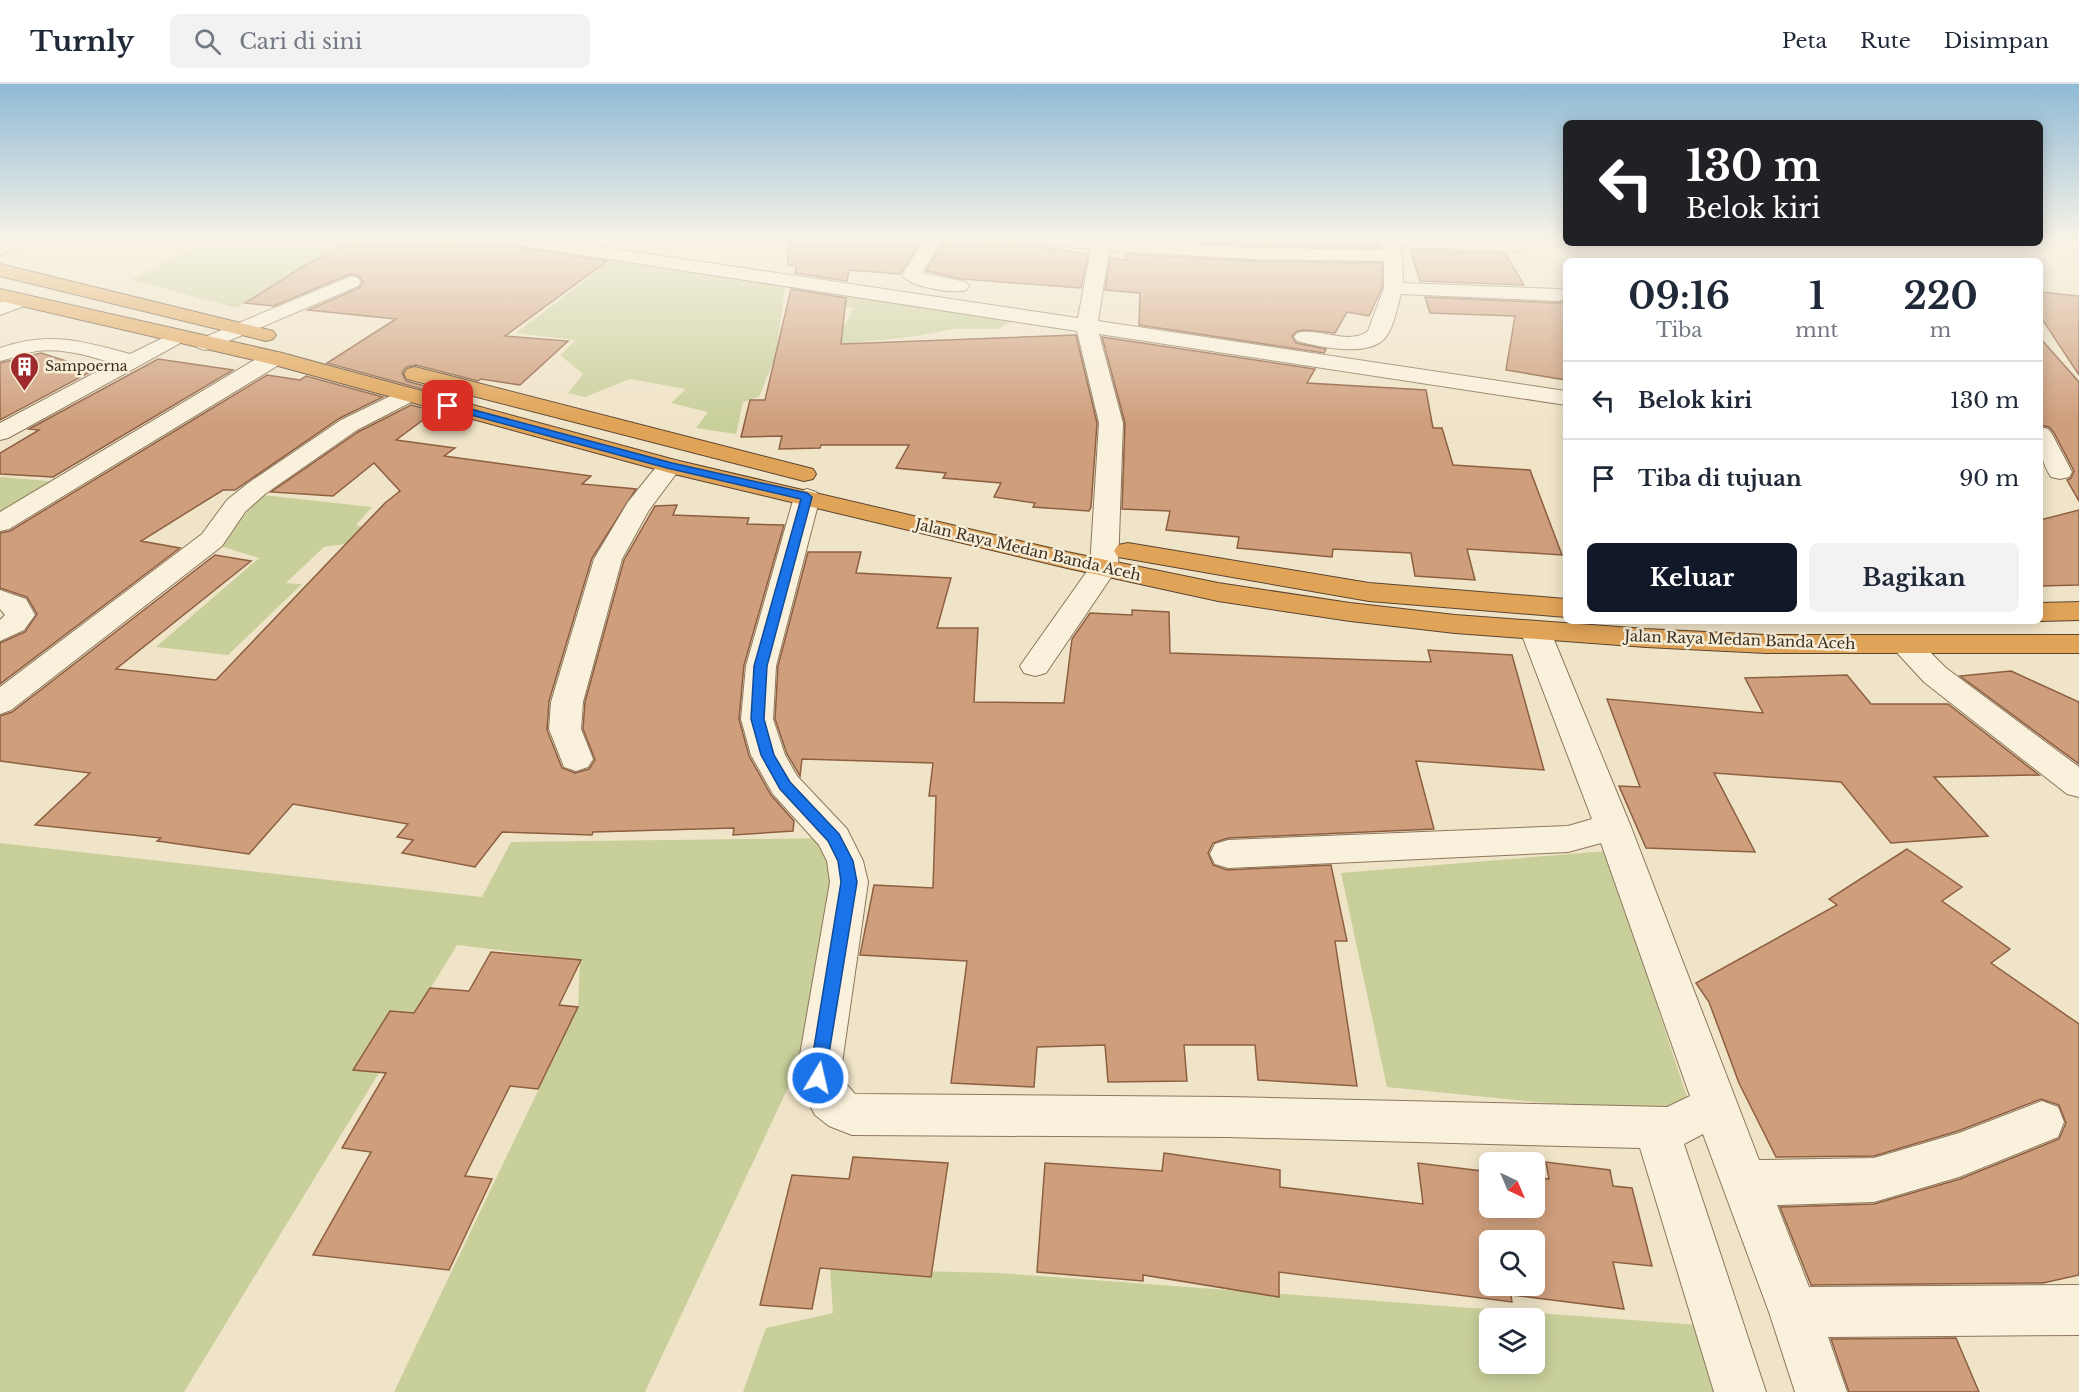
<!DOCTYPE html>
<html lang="id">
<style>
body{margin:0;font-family:"Libre Baskerville",serif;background:#f2f2f3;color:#1f2937;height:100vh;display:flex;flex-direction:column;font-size:22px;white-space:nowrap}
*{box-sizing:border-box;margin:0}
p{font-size:20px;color:#747a83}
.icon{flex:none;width:33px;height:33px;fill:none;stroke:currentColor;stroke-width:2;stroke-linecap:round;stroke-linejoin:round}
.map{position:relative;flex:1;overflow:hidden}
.details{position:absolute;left:1563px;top:174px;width:480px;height:366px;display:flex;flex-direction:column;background:#fff;border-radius:9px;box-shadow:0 3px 15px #0003}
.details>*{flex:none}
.top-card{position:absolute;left:1563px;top:36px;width:480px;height:126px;border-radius:9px;box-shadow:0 3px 15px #0003;background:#202124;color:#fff;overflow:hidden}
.needle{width:39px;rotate:136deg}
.controls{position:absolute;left:1479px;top:1068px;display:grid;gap:12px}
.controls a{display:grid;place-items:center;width:66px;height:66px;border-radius:9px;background:#fff;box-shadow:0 3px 15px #0003;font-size:30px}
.pin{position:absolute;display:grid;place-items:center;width:51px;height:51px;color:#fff;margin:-26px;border-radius:12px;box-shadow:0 3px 9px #0006}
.me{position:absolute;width:66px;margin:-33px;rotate:9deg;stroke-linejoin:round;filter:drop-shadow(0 0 4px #0008)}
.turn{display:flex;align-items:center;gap:21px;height:126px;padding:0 24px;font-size:27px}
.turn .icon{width:78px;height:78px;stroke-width:2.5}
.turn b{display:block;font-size:42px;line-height:51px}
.eta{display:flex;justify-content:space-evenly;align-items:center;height:102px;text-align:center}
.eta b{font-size:36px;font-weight:700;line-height:42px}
.primary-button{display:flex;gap:12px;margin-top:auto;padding:12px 24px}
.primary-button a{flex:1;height:69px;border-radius:9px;background:#111827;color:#fff;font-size:24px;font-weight:700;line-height:69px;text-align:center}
.primary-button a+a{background:#f2f2f3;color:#1f2937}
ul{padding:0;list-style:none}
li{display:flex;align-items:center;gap:18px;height:78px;padding:0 24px;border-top:2px solid #e0e1e3}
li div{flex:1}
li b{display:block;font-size:22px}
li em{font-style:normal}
header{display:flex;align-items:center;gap:36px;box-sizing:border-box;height:84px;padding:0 30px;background:#fff;border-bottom:2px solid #e0e1e3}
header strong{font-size:28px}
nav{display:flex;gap:33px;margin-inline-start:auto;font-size:21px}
.search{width:420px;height:54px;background:#f2f2f3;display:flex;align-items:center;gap:15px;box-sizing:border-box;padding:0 21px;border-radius:9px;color:#747a83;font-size:22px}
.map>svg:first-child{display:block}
.green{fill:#c9cf9b;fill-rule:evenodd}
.building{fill:#cf9f7d;stroke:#8d5f41;stroke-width:1.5;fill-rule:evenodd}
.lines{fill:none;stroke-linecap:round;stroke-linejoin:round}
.minor-casing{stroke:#8d765c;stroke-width:2}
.highway-casing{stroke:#5b4430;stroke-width:2}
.minor{fill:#faf1dc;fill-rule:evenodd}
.highway{fill:#e0a458;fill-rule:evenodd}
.route{fill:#1a73e8;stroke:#114b97;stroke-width:1.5}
.labels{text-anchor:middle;stroke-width:5;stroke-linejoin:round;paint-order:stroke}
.far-poi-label{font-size:14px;fill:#3d2e20;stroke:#f7eed8;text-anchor:start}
.street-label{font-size:15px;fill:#3d2e20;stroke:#f7eed8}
</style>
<header>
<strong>Turnly</strong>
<div class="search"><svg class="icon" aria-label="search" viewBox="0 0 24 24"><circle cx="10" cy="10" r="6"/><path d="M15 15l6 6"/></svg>Cari di sini</div>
<nav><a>Peta</a><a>Rute</a><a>Disimpan</a></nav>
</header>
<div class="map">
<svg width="2079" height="1308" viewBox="0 0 2079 1308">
<rect width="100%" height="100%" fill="#f0e4c8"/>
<path class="green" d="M 212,154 L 350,154 L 237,224 L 131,196 Z
M 606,174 L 785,203 L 776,271 L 759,313 L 743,318 L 736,350 L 696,344 L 708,328 L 671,319 L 686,305 L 630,295 L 585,313 L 568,309 L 583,290 L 560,271 L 576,256 L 516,249 L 590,193 L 587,190 Z
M 840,208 L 1015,235 L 998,245 L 954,245 L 910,253 L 840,260 L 843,252 L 787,254 L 786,242 L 845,241 L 854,224 L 838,221 Z
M 0,393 L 61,398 L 0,433 Z
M 263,411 L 372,423 L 356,441 L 368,444 L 346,460 L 324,463 L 286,499 L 302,500 L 228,571 L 156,563 L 259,474 L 217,461 Z
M 834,754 L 831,912 L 645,1308 L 394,1308 L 578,923 L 580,876 L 457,861 L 184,1308 L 0,1308 L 0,759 L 482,813 L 511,758 Z
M 1606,767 L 1694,1034 L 1387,1003 L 1341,789 Z
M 830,1185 L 1000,1189 L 1700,1241 L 1721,1308 L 743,1308 L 766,1244 L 833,1229 ZM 1490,1234 L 1534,1234 L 1534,1280 L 1490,1280 Z"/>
<path class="building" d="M 357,154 L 425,154 L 517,163 L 607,177 L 505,252 L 568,257 L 520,301 L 481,295 L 478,297 L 416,281 L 406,283 L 402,289 L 406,297 L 459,311 L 455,314 L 327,279 L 396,235 L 308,226 L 359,204 L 363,198 L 359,192 L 350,190 L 274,222 L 245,219 L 304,182 Z
M 789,154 L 923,154 L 900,190 L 849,186 L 847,197 L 795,189 L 796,182 L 788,181 Z
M 946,154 L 974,154 L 1001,159 L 1003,157 L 1088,170 L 1081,204 L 962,195 L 926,187 Z
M 1121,154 L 1375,154 L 1379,164 L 1255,162 Z
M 1410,166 L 1505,169 L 1524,201 L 1420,197 Z
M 1125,170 L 1255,177 L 1382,179 L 1382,204 L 1369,232 L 1347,228 L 1335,249 L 1305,246 L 1297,247 L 1292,252 L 1296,259 L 1326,265 L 1324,269 L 1139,241 L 1140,209 L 1105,206 L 1110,174 L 1127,176 Z
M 791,205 L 846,214 L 841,260 L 1076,251 L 1097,339 L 1091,423 L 1089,427 L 1033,423 L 1035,419 L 994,413 L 1001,399 L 943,394 L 946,389 L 896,384 L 909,361 L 821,361 L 820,364 L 779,365 L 782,352 L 741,353 L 750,316 L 765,316 Z
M 2040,208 L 2079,212 L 2079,291 L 2040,232 Z
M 1425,213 L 1559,219 L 1566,217 L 1566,296 L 1506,286 L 1515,232 L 1430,229 Z
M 1102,253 L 1315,285 L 1307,299 L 1426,306 L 1433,344 L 1442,344 L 1453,381 L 1530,386 L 1562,471 L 1467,465 L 1475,496 L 1415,492 L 1411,469 L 1333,465 L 1332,473 L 1237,464 L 1239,453 L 1166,446 L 1170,427 L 1122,425 L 1125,339 Z
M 2040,254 L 2079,298 L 2079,417 L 2067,396 L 2071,394 L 2074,387 L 2054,349 L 2049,343 L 2040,341 Z
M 41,269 L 94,286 L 0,336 L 0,279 Z
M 158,275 L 233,286 L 53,393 L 0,390 L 0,369 L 39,346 L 29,345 Z
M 267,291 L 300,296 L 306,292 L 383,313 L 340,334 L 235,406 L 223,406 L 141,457 L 180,464 L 0,600 L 0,559 L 25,548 L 37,530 L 27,513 L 0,504 L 0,449 L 10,447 Z
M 411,321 L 435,327 L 396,356 L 455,364 L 444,372 L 591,392 L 582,400 L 636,405 L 592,474 L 549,617 L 547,646 L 562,684 L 575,689 L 589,685 L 595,676 L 583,645 L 585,618 L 624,476 L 655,422 L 677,421 L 673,431 L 749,434 L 747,440 L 784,441 L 744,581 L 739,635 L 749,672 L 771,711 L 794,737 L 793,747 L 733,751 L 734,744 L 593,748 L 592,751 L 502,748 L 475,783 L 402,769 L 413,756 L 397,753 L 408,740 L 293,720 L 249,770 L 157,757 L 161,754 L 35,741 L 90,689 L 0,677 L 0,632 L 12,628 L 215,471 L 251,477 L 116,585 L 216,596 L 385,419 L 400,407 L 374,379 L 333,412 L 271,408 L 358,348 Z
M 2079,426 L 2079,501 L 2040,502 L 2040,436 Z
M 808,468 L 861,468 L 856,489 L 951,494 L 937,544 L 978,544 L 974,618 L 1064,619 L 1072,555 L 1090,529 L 1132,531 L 1132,526 L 1169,528 L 1170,569 L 1431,578 L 1428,566 L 1512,571 L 1544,686 L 1416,677 L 1434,745 L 1228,754 L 1213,759 L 1208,769 L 1213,781 L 1227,786 L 1331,781 L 1347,857 L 1335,857 L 1357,1002 L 1258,996 L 1255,961 L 1184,961 L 1187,997 L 1108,998 L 1105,961 L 1037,963 L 1034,1003 L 951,999 L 967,877 L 860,871 L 874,801 L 933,804 L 936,712 L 929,712 L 933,679 L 802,675 L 800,692 L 787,670 L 775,635 L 778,582 Z
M 2011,587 L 2079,618 L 2079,680 L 1960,592 Z
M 1847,591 L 1871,620 L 1948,620 L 2039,691 L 1934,693 L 1988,752 L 1891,759 L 1841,698 L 1714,689 L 1755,768 L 1646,764 L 1619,702 L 1640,703 L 1607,615 L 1763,629 L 1745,594 Z
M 1907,765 L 1962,803 L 1942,817 L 2010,865 L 1991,879 L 2079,940 L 2079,1191 L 2043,1199 L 1811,1201 L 1780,1123 L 1874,1120 L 1960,1095 L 2059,1055 L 2066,1039 L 2059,1021 L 2041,1015 L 1958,1047 L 1874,1072 L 1776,1073 L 1739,999 L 1709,918 L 1696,899 L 1837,821 L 1829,815 Z
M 491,868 L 581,876 L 559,921 L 578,923 L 538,1005 L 510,1002 L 465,1092 L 492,1095 L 449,1186 L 313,1171 L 371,1068 L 342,1064 L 386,989 L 353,986 L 390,927 L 414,929 L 430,904 L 469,907 Z
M 1164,1069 L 1280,1086 L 1280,1103 L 1423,1120 L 1418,1079 L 1490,1088 L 1490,1124 L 1534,1124 L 1534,1093 L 1549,1095 L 1546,1078 L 1610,1086 L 1613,1102 L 1632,1104 L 1652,1182 L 1613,1178 L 1624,1225 L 1511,1211 L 1512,1218 L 1279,1188 L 1279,1213 L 1143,1191 L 1143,1197 L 1037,1188 L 1045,1079 L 1162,1087 ZM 1490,1156 L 1534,1156 L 1534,1202 L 1490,1202 Z
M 853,1073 L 948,1079 L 931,1193 L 820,1184 L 812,1225 L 760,1221 L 792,1091 L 849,1095 Z
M 1956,1254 L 1979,1308 L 1849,1308 L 1831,1255 Z"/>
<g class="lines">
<defs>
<path id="minor" d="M 11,154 L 36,154 L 33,158 L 0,171 L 0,159 Z
M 495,154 L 542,154 L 1078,234 L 1091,165 L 1026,159 L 1017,154 L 1111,154 L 1111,156 L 1118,157 L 1255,164 L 1382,166 L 1377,154 L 1514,158 L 1520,159 L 1523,163 L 1520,167 L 1399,163 L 1402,172 L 1403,199 L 1559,205 L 1566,207 L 1566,215 L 1559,217 L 1401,210 C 1397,223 1394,245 1384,255 C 1367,273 1319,263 1297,257 L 1294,253 L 1297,249 C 1319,243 1348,262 1368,247 L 1384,204 L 1384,177 L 1255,175 L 1109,167 L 1098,237 L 1566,307 L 1566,321 L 1099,250 L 1123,339 L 1118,483 L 1046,589 L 1035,592 L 1024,589 L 1020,582 L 1090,483 L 1099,339 L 1077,247 L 504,159 Z
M 926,154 L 944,154 L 922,189 L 966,198 L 969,202 L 966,206 C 952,210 910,203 902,191 Z
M 351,192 L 358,194 L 361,198 L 358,202 L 212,264 L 205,266 L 198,264 L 194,260 L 198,256 Z
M 20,211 L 27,213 L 30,217 L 27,221 L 0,231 L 0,218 Z
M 177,247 L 184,249 L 187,253 L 184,257 L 8,354 L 0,356 L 0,339 L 113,279 C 88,272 64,264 37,267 C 24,269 13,274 0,277 L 0,264 C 49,247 82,257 130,270 Z
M 274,268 L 282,269 L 285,274 L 282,279 L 9,445 L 0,447 L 0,428 L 266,269 Z
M 407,304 L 415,306 L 418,311 L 415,316 L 357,346 L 265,410 L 245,428 L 222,462 L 11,626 L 0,630 L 0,603 L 202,450 L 227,416 L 247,400 L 341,336 Z
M 2040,343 L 2048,345 L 2052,350 L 2072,388 L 2069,393 L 2060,395 L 2051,393 C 2040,376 2040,363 2040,343 Z
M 670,375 L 679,377 L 682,382 L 649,426 L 622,475 L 583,618 L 581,645 L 593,675 L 588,683 L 576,687 L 564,683 L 549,645 L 551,618 L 594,475 L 628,418 L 661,377 Z
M 807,405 L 816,408 L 820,413 L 776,582 L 773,635 L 785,671 L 797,692 L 847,745 L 863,777 L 868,798 L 840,993 L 855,1010 L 1228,1013 L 1667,1023 L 1690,1012 L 1601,759 L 1568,768 L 1228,784 L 1215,780 L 1210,770 L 1215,760 L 1228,756 L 1568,742 L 1592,735 L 1520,546 L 1524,540 L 1535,537 L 1546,540 L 1550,546 L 1631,743 L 1759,1076 L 1874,1074 L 1959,1049 L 2042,1017 L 2058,1023 L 2064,1038 L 2058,1053 L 1959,1093 L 1874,1118 L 1777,1121 L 1809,1203 L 2079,1201 L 2079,1251 L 1828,1253 L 1847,1308 L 1795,1308 L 1769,1228 L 1703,1050 L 1684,1060 L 1766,1308 L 1714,1308 L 1640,1064 L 1228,1053 L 852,1051 L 829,1042 L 815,1031 L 796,994 L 830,798 L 827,777 L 819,761 L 773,710 L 751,671 L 741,635 L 746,582 L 794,413 L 798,408 Z
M 0,506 L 26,515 L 35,531 L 24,546 L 0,557 L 0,536 L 5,531 L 0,525 Z
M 1904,551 L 1915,553 L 1946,584 L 2079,683 L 2079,713 L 2067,710 L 1924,598 L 1889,560 L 1893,553 Z"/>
<path id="highway" d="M 0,180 L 273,247 L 276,251 L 273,255 L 266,257 L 0,192 Z
M 0,205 L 282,269 L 675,376 L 1067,468 L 1218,499 L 1350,519 L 1455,531 L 1646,545 L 1766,551 L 2079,551 L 2079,569 L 1766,569 L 1646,563 L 1455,549 L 1350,537 L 1218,517 L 1067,484 L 670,389 L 271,280 L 0,217 Z
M 415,283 L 813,385 L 816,390 L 813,395 L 804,397 L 407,295 L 404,290 L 407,285 Z
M 1128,459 L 1369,499 L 1566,515 L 1566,533 L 1369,517 L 1118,473 L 1114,467 L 1118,461 Z
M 2079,518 L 2079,536 L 2040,537 L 2040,519 Z"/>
</defs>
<use href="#minor" class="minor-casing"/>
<use href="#highway" class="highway-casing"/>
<use href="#minor" class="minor"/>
<use href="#highway" class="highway"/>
</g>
<linearGradient id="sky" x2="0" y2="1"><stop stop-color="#8fbad6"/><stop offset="0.46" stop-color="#f8f3e6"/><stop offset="1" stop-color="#f8f3e6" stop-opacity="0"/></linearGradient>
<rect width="2079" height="337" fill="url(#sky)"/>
<path class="route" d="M 448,319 L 672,379 L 807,409 L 812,413 L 767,582 L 764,635 L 774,671 L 790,698 L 839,750 L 853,777 L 857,798 L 824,1000 L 818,1003 L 812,1000 L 809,994 L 841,798 L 838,777 L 828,757 L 780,705 L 761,671 L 751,635 L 754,582 L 801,415 L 667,384 L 445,324 L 444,322 Z"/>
<defs>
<symbol id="building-pin" viewBox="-11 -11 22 30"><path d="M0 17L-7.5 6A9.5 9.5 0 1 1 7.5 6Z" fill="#9e2a2b" stroke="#f7eed8"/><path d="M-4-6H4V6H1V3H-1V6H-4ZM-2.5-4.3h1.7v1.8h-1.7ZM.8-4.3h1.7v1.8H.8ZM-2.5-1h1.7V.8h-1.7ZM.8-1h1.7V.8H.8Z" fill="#fff"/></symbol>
</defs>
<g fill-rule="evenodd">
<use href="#building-pin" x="8" y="266" width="33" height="45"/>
</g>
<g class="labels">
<g class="far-poi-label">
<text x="45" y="287">Sampoerna</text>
</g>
<g class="street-label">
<text transform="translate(1028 466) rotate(13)" y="5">Jalan Raya Medan Banda Aceh</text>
<text transform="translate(1740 556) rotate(2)" y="5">Jalan Raya Medan Banda Aceh</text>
</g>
</g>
</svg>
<div class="controls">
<a><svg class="needle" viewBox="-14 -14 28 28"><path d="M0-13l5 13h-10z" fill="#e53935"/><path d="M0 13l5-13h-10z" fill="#747a83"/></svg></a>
<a><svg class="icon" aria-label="search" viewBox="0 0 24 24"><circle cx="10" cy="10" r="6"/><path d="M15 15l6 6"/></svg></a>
<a><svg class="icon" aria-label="layers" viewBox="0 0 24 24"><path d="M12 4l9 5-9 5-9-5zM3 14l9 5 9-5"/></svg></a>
</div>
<div class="pin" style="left:448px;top:322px;background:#d93025"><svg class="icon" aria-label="arrive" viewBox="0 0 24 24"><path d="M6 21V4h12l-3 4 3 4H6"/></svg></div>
<svg class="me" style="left:818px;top:994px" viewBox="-20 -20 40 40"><circle r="17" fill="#1a73e8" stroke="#fff" stroke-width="3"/><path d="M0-11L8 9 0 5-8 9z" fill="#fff"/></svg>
<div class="top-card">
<div class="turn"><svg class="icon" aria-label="left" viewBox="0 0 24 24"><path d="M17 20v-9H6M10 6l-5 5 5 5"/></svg><div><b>130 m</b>Belok kiri</div></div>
</div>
<section class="details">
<div class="eta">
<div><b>09:16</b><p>Tiba</p></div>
<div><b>1</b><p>mnt</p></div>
<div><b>220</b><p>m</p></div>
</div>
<ul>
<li><svg class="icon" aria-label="left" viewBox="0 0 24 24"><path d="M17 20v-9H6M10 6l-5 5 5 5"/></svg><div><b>Belok kiri</b></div><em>130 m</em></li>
<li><svg class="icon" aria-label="arrive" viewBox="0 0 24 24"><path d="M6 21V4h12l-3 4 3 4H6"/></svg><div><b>Tiba di tujuan</b></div><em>90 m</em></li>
</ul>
<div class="primary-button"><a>Keluar</a><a>Bagikan</a></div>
</section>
</div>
